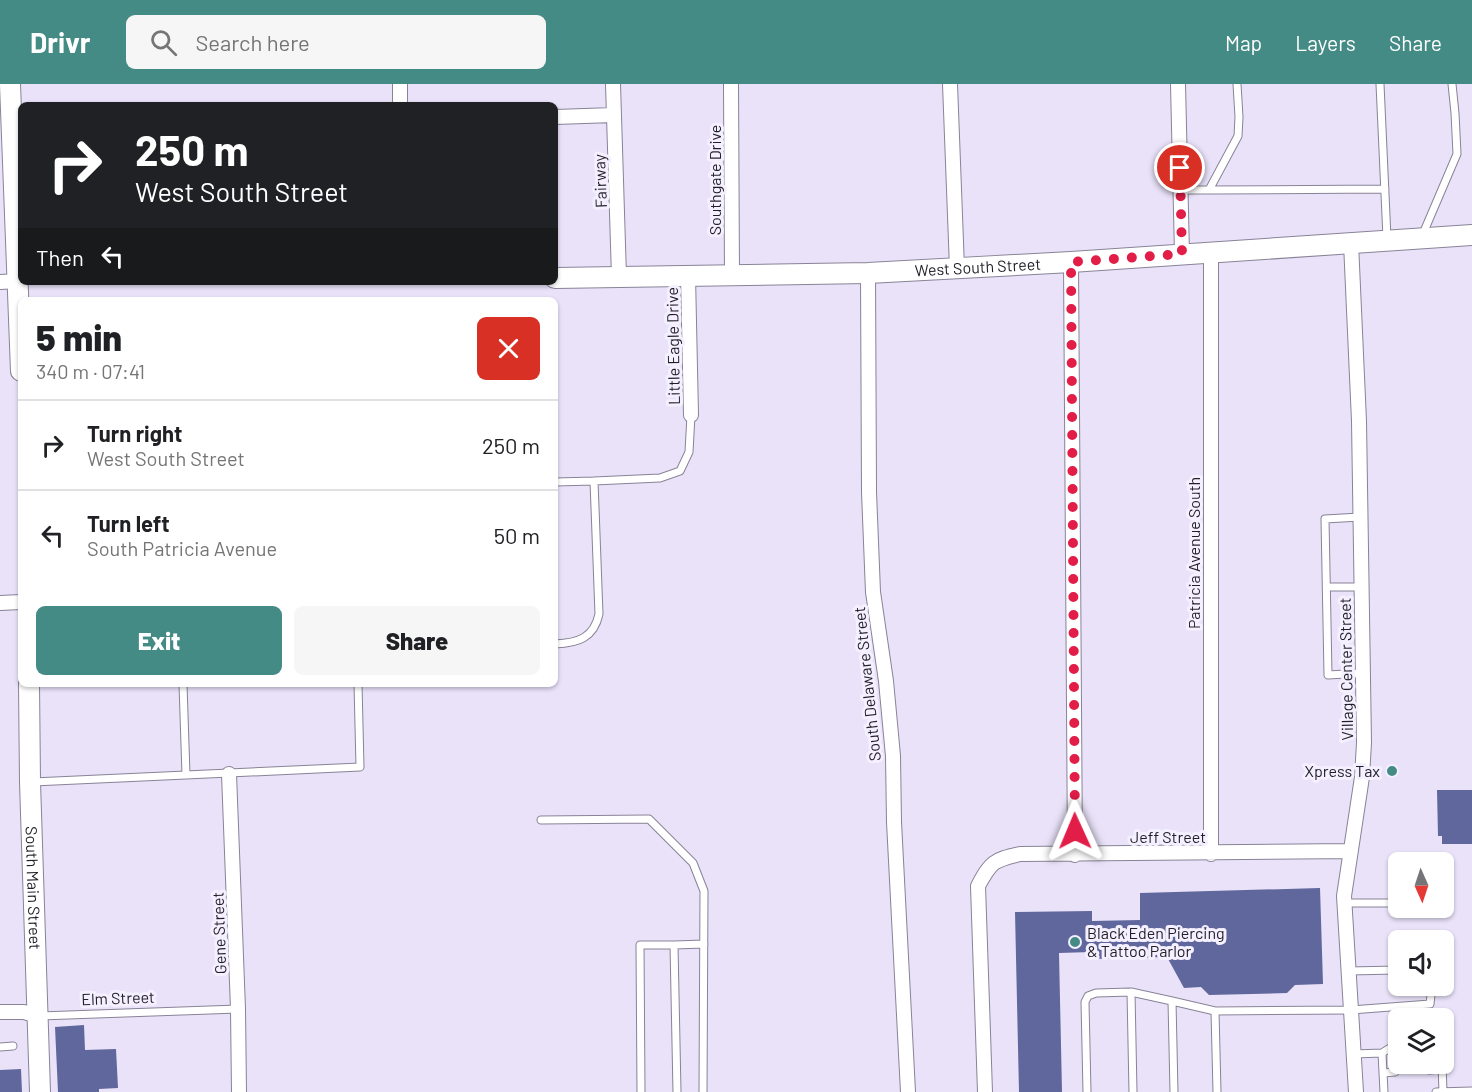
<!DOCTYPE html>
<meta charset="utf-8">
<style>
body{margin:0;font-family:Barlow,sans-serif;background:#f6f6f6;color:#202124;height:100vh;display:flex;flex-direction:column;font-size:22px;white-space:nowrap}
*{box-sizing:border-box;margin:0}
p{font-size:20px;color:#757577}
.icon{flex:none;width:33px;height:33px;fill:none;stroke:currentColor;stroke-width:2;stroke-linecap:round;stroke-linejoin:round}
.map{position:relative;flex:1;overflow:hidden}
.details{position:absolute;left:18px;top:213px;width:540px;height:390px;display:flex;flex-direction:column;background:#fff;border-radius:9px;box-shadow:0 2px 4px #0004}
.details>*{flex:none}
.guide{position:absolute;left:18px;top:18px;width:540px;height:183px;border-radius:9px;box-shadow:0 2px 4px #0004;background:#202124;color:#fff;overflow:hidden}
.needle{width:39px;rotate:177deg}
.tools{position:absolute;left:1388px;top:768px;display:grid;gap:12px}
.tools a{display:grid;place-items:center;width:66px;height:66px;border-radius:9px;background:#fff;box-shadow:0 2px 4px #0004;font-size:30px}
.pin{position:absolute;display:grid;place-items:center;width:51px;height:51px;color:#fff;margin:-26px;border:3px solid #fff;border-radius:50%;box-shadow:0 2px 6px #0007}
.me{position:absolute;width:66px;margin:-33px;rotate:359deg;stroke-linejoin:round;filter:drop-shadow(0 0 4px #0008)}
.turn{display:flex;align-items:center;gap:21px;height:126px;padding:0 18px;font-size:27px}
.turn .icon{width:78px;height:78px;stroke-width:2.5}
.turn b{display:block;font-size:42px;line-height:51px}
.then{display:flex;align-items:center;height:57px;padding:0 18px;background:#0003;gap:12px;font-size:22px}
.round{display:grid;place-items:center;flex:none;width:63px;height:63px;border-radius:9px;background:#f6f6f6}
.head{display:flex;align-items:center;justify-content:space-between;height:102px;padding:0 18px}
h1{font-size:36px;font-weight:800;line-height:45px}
.action{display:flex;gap:12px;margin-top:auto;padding:12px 18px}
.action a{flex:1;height:69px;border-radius:9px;background:#448b86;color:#fff;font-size:24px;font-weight:800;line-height:69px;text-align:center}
.action a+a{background:#f6f6f6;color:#202124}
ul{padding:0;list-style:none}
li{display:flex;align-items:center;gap:18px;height:90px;padding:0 18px;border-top:2px solid #e0e0e0}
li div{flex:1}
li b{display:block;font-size:22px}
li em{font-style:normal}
header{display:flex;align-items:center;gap:36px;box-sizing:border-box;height:84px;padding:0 30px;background:#448b86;color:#fff}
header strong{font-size:28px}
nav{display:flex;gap:33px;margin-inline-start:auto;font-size:21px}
.search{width:420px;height:54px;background:#f6f6f6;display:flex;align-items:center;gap:15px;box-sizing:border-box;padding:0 21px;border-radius:9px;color:#757577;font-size:22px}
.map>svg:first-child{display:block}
.building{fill:#60679c}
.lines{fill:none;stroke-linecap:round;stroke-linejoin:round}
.lane-casing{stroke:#898397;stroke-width:9}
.street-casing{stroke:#898397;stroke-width:16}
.secondary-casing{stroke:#898397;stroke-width:22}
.lane{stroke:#fff;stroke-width:7}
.street{stroke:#fff;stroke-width:14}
.secondary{stroke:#fff;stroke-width:20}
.route{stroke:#e11d48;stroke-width:10;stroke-dasharray:0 18}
.poi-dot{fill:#448b86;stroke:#f5f0ff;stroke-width:2}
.labels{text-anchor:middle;stroke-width:6;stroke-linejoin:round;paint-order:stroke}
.street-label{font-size:16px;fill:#211e27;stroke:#f5f0ff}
.poi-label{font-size:16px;fill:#211e27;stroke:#f5f0ff;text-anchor:end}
</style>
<header>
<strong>Drivr</strong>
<div class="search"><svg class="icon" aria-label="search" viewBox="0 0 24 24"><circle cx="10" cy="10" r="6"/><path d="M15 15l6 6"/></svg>Search here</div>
<nav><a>Map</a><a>Layers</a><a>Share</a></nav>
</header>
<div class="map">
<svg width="1472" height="1008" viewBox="0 0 1472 1008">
<rect width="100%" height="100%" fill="#e9e2f9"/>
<path class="building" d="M 1437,706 L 1472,706 L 1472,760 L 1442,760 L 1442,752 L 1438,752 Z
M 1320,804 L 1323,900 L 1295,901 L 1287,909 L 1209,911 L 1201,903 L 1184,904 L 1167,873 L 1091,875 L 1091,868 L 1059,869 L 1062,1008 L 1019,1008 L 1015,828 L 1092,827 L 1092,837 L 1140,836 L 1140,809 Z
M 84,941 L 85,966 L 116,965 L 118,1004 L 99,1005 L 99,1008 L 58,1008 L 55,943 Z
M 21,985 L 22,1008 L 0,1008 L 0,986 Z"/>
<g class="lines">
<defs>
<path id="lane" d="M 1380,0 L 1387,154
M 1181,106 L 1209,106 L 1238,52 L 1239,33 L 1237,0
M 1209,106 L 1385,105
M 1422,152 L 1457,70 L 1455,29 L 1452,0
M 555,398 L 594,397
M 1360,433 L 1325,435 L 1328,591 L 1363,589
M 1327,503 L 1362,503
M 555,560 C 578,559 594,554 599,530 L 594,397 L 660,394 L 680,387 L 689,368 L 691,331
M 186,691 L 360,683 L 358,600
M 33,698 L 186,691 L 183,600
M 541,736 L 649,735 L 693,779 L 704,807 L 703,1008
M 1343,819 L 1398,819
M 674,861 L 704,860
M 1348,887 L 1398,886
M 1131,908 L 1172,917 L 1174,1008
M 1172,917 L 1215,927
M 40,932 L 238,925
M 0,963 L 13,962
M 1382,969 L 1398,959
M 1354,970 L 1382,969 L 1384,1008
M 1442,980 L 1443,1008
M 1429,986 L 1442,985
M 1383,989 L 1395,988
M 641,1008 L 640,861 L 674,861 L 677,1008
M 1087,1008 L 1085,918 L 1088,912 L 1096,909 L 1131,908 L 1133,1008
M 1217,1008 L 1215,927 L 1351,926 L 1430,920 L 1432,902
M 1436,1008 L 1472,1007"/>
<path id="street" d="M 613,0 L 619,193
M 731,0 L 732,192
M 950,0 L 957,184
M 1178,0 L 1182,170
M 400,21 L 400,0
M 555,33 L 614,31
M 1351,159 L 1359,337 L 1364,659 L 1362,693 L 1344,812 L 1356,1008
M 1211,168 L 1211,770
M 1071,178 L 1075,771
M 868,189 L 869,408 L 873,508 L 886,597 L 893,672 L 894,738 L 908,1008
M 688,192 L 691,331
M 0,198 L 18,197
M 0,519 L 21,518
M 229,690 L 238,925 L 239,1008
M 0,928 L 24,928 L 38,932
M 985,1008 L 978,802 C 991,778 993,776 1020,770 L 1351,767"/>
<g id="secondary">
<path d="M 10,0 L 21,287"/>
<path id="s1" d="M 555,194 L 868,189 L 1071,178 L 1472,151"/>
<path id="s2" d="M 29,600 L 30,698 L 40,1008"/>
</g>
</defs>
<use href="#lane" class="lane-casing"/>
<use href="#street" class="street-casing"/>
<use href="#secondary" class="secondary-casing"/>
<use href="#lane" class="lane"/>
<use href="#street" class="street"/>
<use href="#secondary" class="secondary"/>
</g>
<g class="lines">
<path class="route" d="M 1075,747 L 1071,178 L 1182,170 L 1180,84"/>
</g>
<g class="poi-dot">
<circle cx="1392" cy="687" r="6"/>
<circle cx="1075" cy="858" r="6"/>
</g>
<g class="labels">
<g class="street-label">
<text transform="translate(715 96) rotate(-90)" y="6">Southgate Drive</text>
<text transform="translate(600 97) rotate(-92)" y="6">Fairway</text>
<text dy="6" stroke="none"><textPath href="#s1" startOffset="423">West South Street</textPath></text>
<text transform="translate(673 262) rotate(-91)" y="6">Little Eagle Drive</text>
<text transform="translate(1194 469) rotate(-90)" y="6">Patricia Avenue South</text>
<text transform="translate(1346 585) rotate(-91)" y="6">Village Center Street</text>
<text transform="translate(867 600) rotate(-96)" y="6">South Delaware Street</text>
<text x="1168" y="759">Jeff Street</text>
<text dy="6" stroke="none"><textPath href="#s2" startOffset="204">South Main Street</textPath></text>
<text transform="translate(219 849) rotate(-92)" y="6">Gene Street</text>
<text transform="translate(118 914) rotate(-2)" y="6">Elm Street</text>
</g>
<g class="poi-label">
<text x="1380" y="693">Xpress Tax</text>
<text x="1087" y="855" text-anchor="start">Black Eden Piercing<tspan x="1087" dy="18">&amp; Tattoo Parlor</tspan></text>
</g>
</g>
</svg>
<div class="tools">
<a><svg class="needle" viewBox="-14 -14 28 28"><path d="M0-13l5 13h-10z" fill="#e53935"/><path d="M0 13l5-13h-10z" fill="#757577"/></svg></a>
<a><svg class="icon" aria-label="sound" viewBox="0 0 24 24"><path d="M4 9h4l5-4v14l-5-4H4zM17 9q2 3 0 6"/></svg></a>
<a><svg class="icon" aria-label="layers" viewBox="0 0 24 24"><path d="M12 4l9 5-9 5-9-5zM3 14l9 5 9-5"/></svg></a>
</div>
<div class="pin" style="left:1180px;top:84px;background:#d93025"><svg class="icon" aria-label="arrive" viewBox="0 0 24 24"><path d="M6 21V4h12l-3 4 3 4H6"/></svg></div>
<svg class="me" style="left:1075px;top:747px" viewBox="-20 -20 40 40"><path d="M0-17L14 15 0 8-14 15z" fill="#e11d48" stroke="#fff" stroke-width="4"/></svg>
<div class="guide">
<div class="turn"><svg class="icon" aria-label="right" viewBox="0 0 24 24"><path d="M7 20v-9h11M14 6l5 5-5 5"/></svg><div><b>250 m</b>West South Street</div></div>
<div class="then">Then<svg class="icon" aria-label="left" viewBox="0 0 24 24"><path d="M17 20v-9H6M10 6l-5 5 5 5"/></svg></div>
</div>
<section class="details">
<div class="head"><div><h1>5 min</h1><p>340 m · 07:41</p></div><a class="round" style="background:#d93025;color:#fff"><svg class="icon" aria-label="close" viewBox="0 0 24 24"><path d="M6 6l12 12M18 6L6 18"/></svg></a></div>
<ul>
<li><svg class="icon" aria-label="right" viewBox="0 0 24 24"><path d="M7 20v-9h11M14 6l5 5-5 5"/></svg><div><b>Turn right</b><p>West South Street</p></div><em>250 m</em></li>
<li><svg class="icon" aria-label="left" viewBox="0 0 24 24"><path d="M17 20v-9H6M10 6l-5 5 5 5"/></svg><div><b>Turn left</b><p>South Patricia Avenue</p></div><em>50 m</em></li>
</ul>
<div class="action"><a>Exit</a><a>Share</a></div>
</section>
</div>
